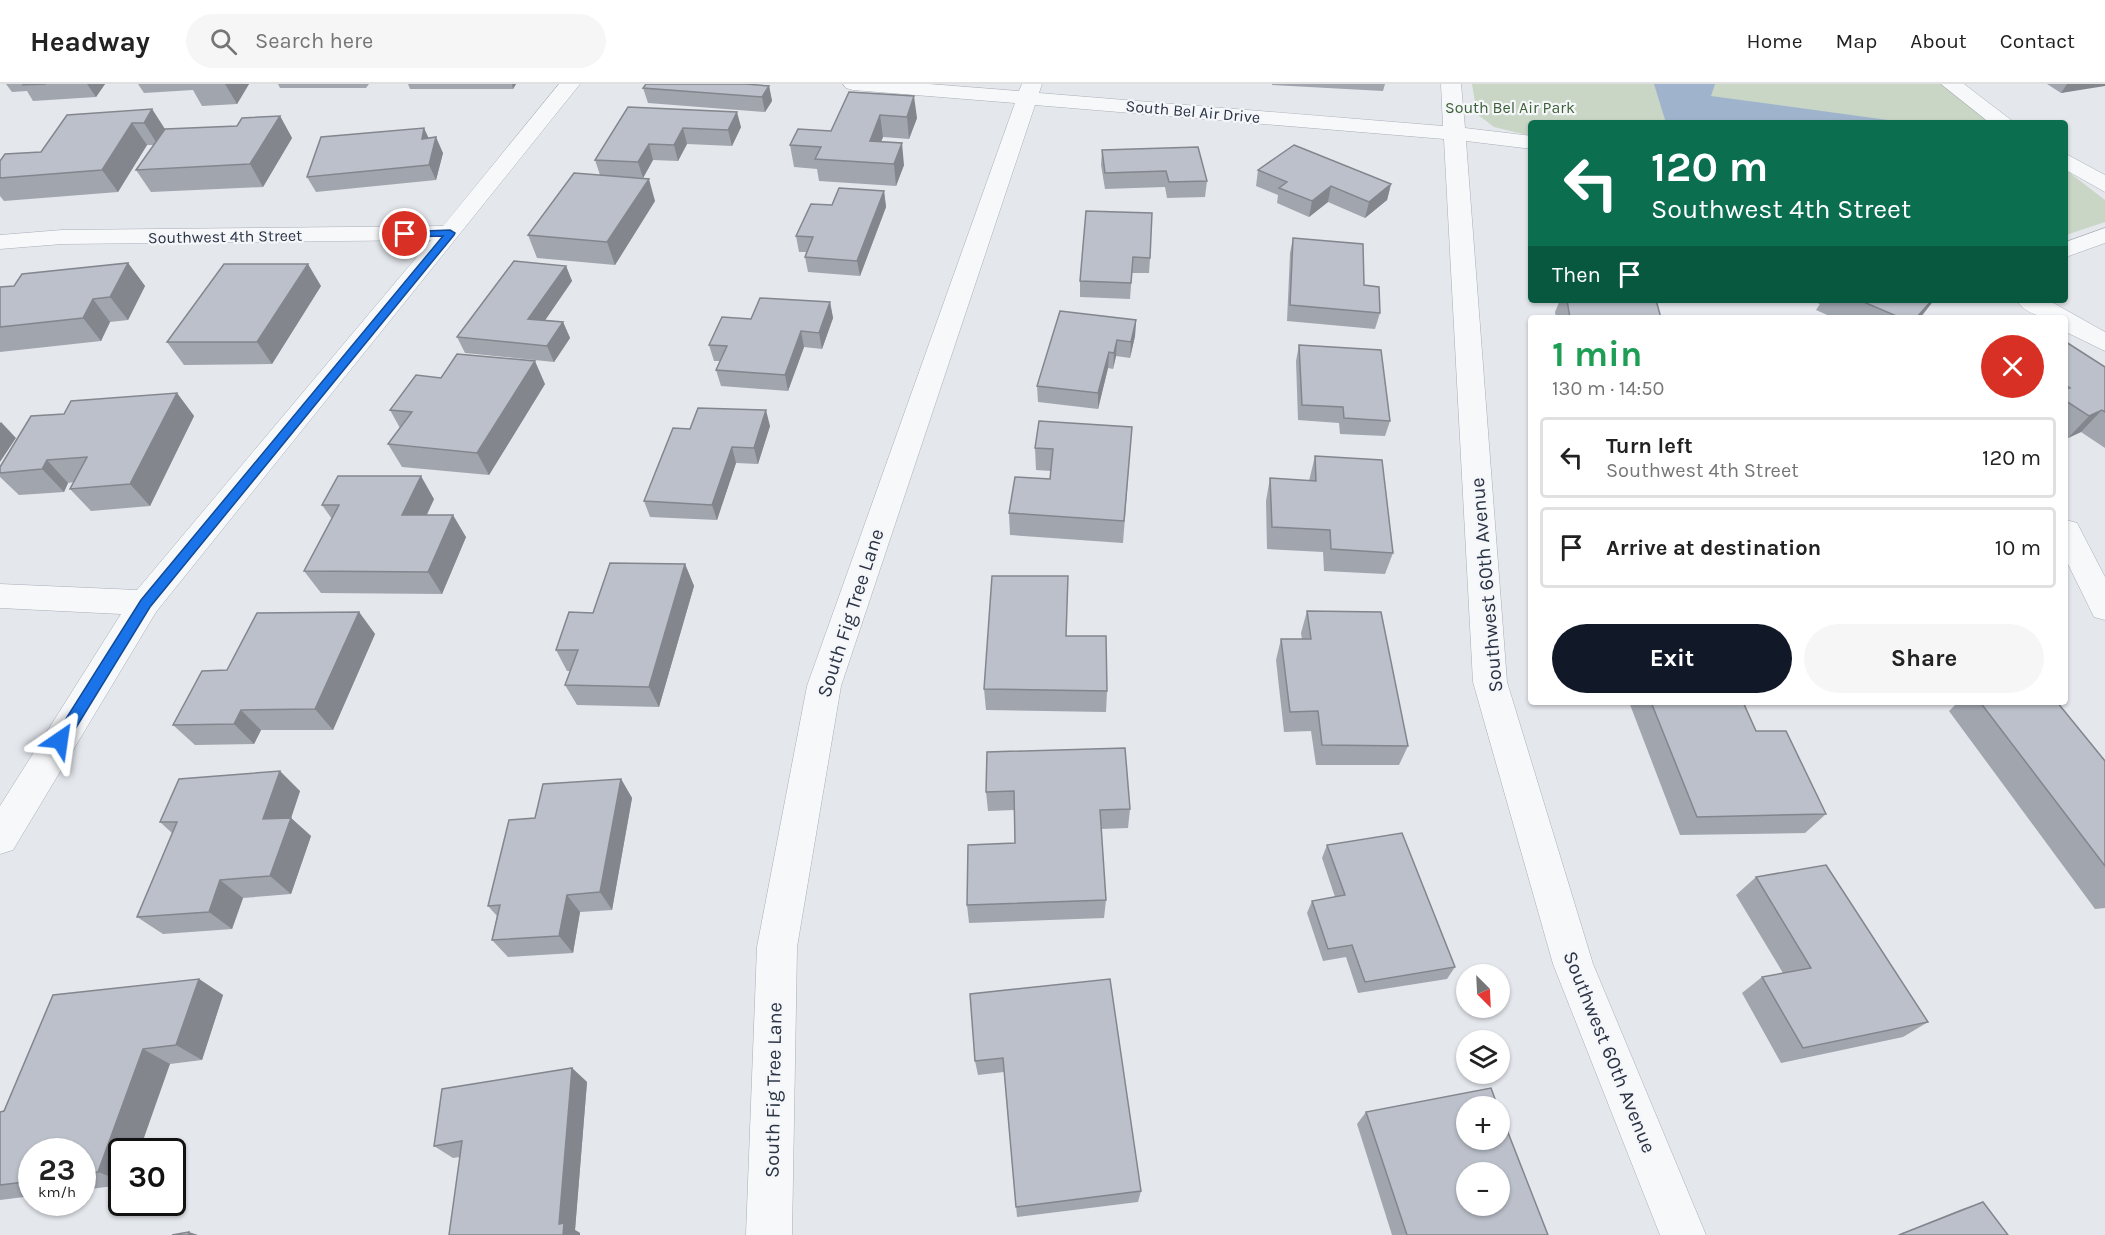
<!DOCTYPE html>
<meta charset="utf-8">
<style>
body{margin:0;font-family:Karla,sans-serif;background:#f6f6f6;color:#222;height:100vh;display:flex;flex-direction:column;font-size:22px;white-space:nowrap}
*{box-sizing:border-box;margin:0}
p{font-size:20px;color:#767676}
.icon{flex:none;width:33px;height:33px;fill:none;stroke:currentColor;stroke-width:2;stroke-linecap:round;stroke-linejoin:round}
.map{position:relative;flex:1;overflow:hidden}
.side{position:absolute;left:1528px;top:231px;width:540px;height:390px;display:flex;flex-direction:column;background:#fff;border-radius:6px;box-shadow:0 2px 4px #0004}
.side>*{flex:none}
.guide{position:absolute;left:1528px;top:36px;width:540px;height:183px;border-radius:6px;box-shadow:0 2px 4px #0004;background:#0b6e4f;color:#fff;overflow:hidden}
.needle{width:39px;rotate:156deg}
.buttons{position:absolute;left:1456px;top:880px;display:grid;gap:12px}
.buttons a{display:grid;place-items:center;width:54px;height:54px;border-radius:50%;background:#fff;box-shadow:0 2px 4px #0004;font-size:30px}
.speed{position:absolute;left:18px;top:1054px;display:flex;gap:12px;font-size:30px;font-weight:700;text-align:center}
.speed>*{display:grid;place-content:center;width:78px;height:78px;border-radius:50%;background:#fff;box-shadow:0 2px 4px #0004;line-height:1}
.speed small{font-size:15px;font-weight:400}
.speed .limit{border:3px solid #111;border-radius:9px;background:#fff;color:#111}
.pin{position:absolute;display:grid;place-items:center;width:51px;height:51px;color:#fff;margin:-26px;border:3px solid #fff;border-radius:50%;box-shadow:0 2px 6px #0007}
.me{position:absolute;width:66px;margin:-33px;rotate:32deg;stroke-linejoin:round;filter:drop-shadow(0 0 4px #0008)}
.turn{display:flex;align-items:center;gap:21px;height:126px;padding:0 24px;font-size:27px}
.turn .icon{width:78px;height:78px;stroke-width:2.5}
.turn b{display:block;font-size:42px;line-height:51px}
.then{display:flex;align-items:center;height:57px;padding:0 24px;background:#0003;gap:12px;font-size:22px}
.round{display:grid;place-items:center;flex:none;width:63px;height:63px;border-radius:32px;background:#f6f6f6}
.headline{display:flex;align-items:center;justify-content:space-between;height:102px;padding:0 24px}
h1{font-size:36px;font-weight:700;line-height:45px;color:#1e9e55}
.action{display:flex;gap:12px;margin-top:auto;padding:12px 24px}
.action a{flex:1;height:69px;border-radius:36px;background:#111827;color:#fff;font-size:24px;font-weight:700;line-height:69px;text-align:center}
.action a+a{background:#f6f6f6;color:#222}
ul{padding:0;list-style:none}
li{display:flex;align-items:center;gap:18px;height:81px;margin:0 12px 9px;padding:0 12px;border:3px solid #e0e0e0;border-radius:6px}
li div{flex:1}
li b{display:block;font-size:22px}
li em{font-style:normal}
header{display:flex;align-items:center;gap:36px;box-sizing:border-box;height:84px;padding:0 30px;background:#fff;border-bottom:2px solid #e0e0e0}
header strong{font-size:28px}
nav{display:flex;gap:33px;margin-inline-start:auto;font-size:21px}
.search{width:420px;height:54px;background:#f6f6f6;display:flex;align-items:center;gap:15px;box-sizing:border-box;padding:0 21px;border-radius:33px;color:#767676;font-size:22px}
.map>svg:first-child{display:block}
.green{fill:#c9d6c5}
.water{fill:#9fb4cc}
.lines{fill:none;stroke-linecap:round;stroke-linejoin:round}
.minor-casing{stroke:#a9aeb7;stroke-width:1}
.minor{fill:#f7f8fa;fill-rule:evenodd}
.wall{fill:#a1a5ae}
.shaded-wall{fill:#83868d}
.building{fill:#bbc0ca;stroke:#83868d;stroke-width:1.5;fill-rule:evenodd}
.route{fill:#1a73e8;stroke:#114b97;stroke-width:1.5}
.labels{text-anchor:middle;stroke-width:4.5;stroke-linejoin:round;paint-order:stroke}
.far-park-label{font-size:16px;fill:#3f6138;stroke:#f4f6f9}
.far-street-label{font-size:16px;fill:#2b3445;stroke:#f4f6f9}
.street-label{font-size:20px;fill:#2b3445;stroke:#f4f6f9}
</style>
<header>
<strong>Headway</strong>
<div class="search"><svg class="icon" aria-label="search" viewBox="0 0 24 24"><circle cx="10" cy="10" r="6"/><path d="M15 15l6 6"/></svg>Search here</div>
<nav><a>Home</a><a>Map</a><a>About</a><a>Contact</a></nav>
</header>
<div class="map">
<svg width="2105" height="1151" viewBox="0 0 2105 1151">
<rect width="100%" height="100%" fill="#e4e7ec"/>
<path class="green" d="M 1472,0 L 1941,0 L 1996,39 L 1532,39 L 1531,52 L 1494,43 L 1477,30 Z
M 2066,86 L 2105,116 L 2105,138 L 2066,151 Z"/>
<path class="water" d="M 1654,0 L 1715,0 L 1711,12 L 1910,39 L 1666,39 Z"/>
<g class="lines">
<defs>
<path id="minor" d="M 559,0 L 580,0 L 156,528 L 13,766 L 0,770 L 0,722 L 121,530 L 0,524 L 0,500 L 137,506 L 431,156 L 62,160 L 0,165 L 0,151 L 62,146 L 443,142 Z
M 843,0 L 929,0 L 1019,7 L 1022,0 L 1042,0 L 1039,9 L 1443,42 L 1441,0 L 1461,0 L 1465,44 L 1532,52 L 1532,65 L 1466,57 L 1507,598 L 1593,880 L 1706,1151 L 1660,1151 L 1553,880 L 1473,598 L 1444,55 L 1035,21 L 841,602 L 797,863 L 792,1151 L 746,1151 L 757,863 L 807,602 L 1015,19 L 853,6 L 846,4 Z
M 1941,0 L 1964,0 L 2015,39 L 1990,39 Z
M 2066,70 L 2105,91 L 2105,108 L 2066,86 Z
M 2105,144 L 2105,159 L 2066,173 L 2066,158 Z
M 2016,216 L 2048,216 L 2105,248 L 2105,267 L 2066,248 L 2066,234 C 2047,234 2028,233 2016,216 Z
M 2066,436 L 2077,439 L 2105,493 L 2105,536 L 2094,533 L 2066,476 Z"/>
</defs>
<use href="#minor" class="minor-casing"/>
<use href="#minor" class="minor"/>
</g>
<path class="wall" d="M 6,0 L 105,0 L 96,13 L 33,17 L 27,7 L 12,8 Z
M 138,0 L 249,0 L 237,20 L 202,22 L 193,6 L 144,9 Z
M 278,0 L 369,0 L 366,4 L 280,4 Z
M 408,0 L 516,0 L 513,5 L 410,5 Z
M 1272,0 L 1385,0 L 1383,7 L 1272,1 Z
M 2047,0 L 2105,0 L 2061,9 Z
M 769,2 L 772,17 L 765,28 L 648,19 L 643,4 Z
M 849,8 L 917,34 L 909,55 L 883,53 L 881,57 L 904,81 L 896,102 L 819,97 L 817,85 L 794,83 L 790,61 L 831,47 Z
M 628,23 L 741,43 L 732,62 L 687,60 L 678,77 L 653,76 L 643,94 L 615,92 L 655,117 L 615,181 L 537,174 L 528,151 L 600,91 L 595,76 Z
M 152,25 L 165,45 L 237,42 L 280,32 L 292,54 L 263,103 L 151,108 L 136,86 L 154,61 L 147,61 L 118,108 L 4,117 L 0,112 L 0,77 L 41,68 Z
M 429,54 L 443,69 L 436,96 L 316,108 L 307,93 Z
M 1102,66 L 1207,97 L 1205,113 L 1167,114 L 1165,103 L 1105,105 L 1101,81 Z
M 1258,86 L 1391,100 L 1387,116 L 1365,134 L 1328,118 L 1309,133 L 1277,119 L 1278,111 L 1256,102 Z
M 884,107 L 886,123 L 860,192 L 808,188 L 805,173 L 806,168 L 799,168 L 796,152 L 832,121 Z
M 1086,127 L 1150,174 L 1149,189 L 1132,189 L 1130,215 L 1080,213 L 1080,197 Z
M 1293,154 L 1364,201 L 1380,229 L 1375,245 L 1287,237 L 1290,169 Z
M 128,179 L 145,202 L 128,236 L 110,238 L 101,257 L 0,268 L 0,203 L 14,202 Z
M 566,182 L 572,197 L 545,236 L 563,238 L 570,254 L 554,278 L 465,269 L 457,253 Z
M 321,202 L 272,280 L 184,281 L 167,258 Z
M 1560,216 L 1656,216 L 1661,234 L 1556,234 L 1555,228 Z
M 1811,216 L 1934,216 L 1920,234 L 1834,234 L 1816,226 L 1820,220 Z
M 830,218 L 833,234 L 822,265 L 804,263 L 788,307 L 721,302 L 716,286 L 720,277 L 714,277 L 709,261 L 751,235 Z
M 1136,236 L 1135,252 L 1130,274 L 1116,272 L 1113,285 L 1108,284 L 1098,325 L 1038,318 L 1037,302 Z
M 2066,258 L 2105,283 L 2105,364 L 2081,348 L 2068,354 L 2066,352 Z
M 1299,261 L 1390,337 L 1385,352 L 1340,350 L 1339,339 L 1298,336 L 1296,277 Z
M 441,294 L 545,300 L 489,391 L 402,383 L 388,360 L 400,344 L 390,326 Z
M 177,309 L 194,332 L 150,422 L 91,427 L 70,405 L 74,398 L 68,399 L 64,408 L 19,411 L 0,393 L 0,383 L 64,330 Z
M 770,342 L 758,380 L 736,379 L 717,436 L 650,433 L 644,417 L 690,345 Z
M 1132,343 L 1123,459 L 1010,451 L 1009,429 L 1050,395 L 1051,387 L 1036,386 L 1035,364 Z
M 1315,372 L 1393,469 L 1385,490 L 1324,487 L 1323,468 L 1267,465 L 1266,417 L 1270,394 L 1309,397 Z
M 434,415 L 427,431 L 466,453 L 442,510 L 321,509 L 304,487 L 332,435 L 322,421 Z
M 685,480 L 694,502 L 659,623 L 577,621 L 565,601 L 570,587 L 567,587 L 556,566 L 593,529 Z
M 1307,527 L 1408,662 L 1399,681 L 1316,681 L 1311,647 L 1284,648 L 1276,576 L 1281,555 L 1302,555 L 1301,549 Z
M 359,528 L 375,550 L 333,646 L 261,646 L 254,660 L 195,661 L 173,641 L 227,586 Z
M 1067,552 L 1107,607 L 1106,628 L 986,626 L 984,605 Z
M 1629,618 L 1743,618 L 1756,647 L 1826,730 L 1805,749 L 1680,751 Z
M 1958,618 L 2057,618 L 2105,677 L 2105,824 L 2095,825 L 1949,627 Z
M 987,668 L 1130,725 L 1128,744 L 1101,745 L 1106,816 L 1104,834 L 969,839 L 967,821 L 1015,759 L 1014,726 L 988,727 L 986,708 Z
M 621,695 L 632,714 L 612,826 L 580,828 L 573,869 L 508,873 L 492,856 L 497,832 L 488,822 L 535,734 Z
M 300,707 L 291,734 L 311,752 L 291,810 L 243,814 L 232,845 L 163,850 L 137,833 L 172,749 L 160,738 Z
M 1327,761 L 1455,883 L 1447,895 L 1358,909 L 1346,873 L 1323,877 L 1307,829 L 1312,817 L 1335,813 L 1322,774 Z
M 1756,793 L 1928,938 L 1903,953 L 1781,979 L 1742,909 L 1762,893 L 1783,889 L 1736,811 Z
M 199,895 L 223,911 L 202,976 L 170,980 L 122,1068 L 122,1101 L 82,1106 L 82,1068 L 32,1068 L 32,1112 L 0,1116 L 0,1028 L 4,1027 Z
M 970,910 L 1141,1107 L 1138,1118 L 1017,1133 L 1004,988 L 978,991 L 975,977 Z
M 572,984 L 587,998 L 575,1146 L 580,1149 L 580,1151 L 460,1073 L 453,1074 L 434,1062 Z
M 1366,1028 L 1548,1151 L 1392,1151 L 1357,1040 Z
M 1983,1118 L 2008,1151 L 1897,1151 L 1962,1125 Z"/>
<path class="shaded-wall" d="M 87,0 L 105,0 L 96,13 Z
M 225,0 L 249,0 L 237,20 Z
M 512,0 L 516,0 L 513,5 Z
M 2067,0 L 2105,0 L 2105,2 L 2061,9 Z
M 769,2 L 772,17 L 765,28 L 762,13 Z
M 914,12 L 917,34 L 909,55 L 907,33 Z
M 152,25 L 166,47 L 158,61 L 144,39 Z
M 737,28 L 741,43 L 732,62 L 728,46 Z
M 880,31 L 883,53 L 873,79 L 870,57 Z
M 280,32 L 292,54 L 263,103 L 250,80 Z
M 132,39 L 147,61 L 118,108 L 102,86 Z
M 424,44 L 431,59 L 422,55 Z
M 683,44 L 687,60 L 678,77 L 674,61 Z
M 436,53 L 443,69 L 436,96 L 429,81 Z
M 902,59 L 904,81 L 896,102 L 894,80 Z
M 649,60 L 653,76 L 643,94 L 638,78 Z
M 649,95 L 655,117 L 615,181 L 607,158 Z
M 1391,100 L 1387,116 L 1365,134 L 1369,118 Z
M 1331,102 L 1328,118 L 1309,133 L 1312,117 Z
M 884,107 L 886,123 L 860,192 L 857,177 Z
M 128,179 L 145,202 L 128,236 L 110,213 Z
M 308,180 L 321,202 L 272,280 L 257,258 Z
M 566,182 L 572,197 L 535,251 L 528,235 Z
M 93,215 L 110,238 L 101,257 L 83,234 Z
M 1932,216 L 1934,216 L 1920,234 L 1916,234 Z
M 830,218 L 833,234 L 822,265 L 819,249 Z
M 1136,236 L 1135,252 L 1130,274 L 1131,258 Z
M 563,238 L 570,254 L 554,278 L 547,262 Z
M 801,247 L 804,263 L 788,307 L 785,291 Z
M 1117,256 L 1116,272 L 1113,285 L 1114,269 Z
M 1109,268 L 1108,284 L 1098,325 L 1098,309 Z
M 535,277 L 545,300 L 489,391 L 477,369 Z
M 177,309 L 194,332 L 150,422 L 130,400 Z
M 766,326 L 770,342 L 758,380 L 754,364 Z
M 2102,326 L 2081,348 L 2068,354 L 2089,332 Z
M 1,338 L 16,354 L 0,378 L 0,339 Z
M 732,363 L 736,379 L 717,436 L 712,421 Z
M 47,376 L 68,399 L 64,408 L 42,385 Z
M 421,392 L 434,415 L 416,453 L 402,431 Z
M 453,431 L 466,453 L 442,510 L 428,488 Z
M 685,480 L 694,502 L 659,623 L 649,603 Z
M 359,528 L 375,550 L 333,646 L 315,625 Z
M 241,626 L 261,646 L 254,660 L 234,640 Z
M 280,687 L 300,707 L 291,734 L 311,752 L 291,810 L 270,792 L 263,735 Z
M 621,695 L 632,714 L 612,826 L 600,808 Z
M 220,796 L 243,814 L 232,845 L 209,828 Z
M 567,811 L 580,828 L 573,869 L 559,852 Z
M 199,895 L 223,911 L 202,976 L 176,961 Z
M 143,965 L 170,980 L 139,1068 L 122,1068 L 122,1097 L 98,1088 Z
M 572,984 L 587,998 L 575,1146 L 580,1149 L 580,1151 L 563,1151 L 559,1140 Z
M 189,1148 L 198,1151 L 188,1151 Z"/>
<path class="building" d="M 24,0 L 46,0 L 23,1 Z
M 646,0 L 746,0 L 769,2 L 762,13 L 643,4 Z
M 849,8 L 914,12 L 907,33 L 880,31 L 870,57 L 902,59 L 894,80 L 815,75 L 821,63 L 790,61 L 798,45 L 831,47 Z
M 628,23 L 737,28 L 728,46 L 683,44 L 674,61 L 649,60 L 638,78 L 595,76 Z
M 152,25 L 144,39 L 132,39 L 102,86 L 0,94 L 0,77 L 5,70 L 41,68 L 67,31 Z
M 280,32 L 250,80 L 136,86 L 165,45 L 237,42 L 242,34 Z
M 424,44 L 422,55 L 436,53 L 429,81 L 307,93 L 321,53 Z
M 1294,61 L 1391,100 L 1369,118 L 1331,102 L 1312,117 L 1279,104 L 1287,98 L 1258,86 Z
M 1198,63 L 1207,97 L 1169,98 L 1166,87 L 1105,89 L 1102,66 Z
M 574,89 L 649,95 L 607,158 L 528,151 Z
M 839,104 L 884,107 L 857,177 L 805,173 L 813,153 L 796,152 L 811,120 L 832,121 Z
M 1086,127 L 1152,129 L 1150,174 L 1133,173 L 1131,199 L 1080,197 Z
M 1293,154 L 1363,160 L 1364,201 L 1379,203 L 1380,229 L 1290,221 Z
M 514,177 L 566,182 L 528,235 L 563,238 L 547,262 L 457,253 Z
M 128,179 L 110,213 L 93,215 L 83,234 L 0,243 L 0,203 L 14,202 L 22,190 Z
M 224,180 L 308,180 L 257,258 L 167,258 Z
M 760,214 L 830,218 L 819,249 L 801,247 L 785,291 L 716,286 L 727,262 L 709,261 L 722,233 L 751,235 Z
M 1567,216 L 1656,216 L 1661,234 L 1570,234 Z
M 1859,216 L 1932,216 L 1916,234 L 1901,234 Z
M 1060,227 L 1136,236 L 1131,258 L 1117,256 L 1114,269 L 1109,268 L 1098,309 L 1037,302 Z
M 2066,258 L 2105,283 L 2105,328 L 2102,326 L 2089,332 L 2066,317 L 2066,305 L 2070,304 L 2066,301 Z
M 1299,261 L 1381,266 L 1390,337 L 1344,334 L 1343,323 L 1302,321 Z
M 457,270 L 535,277 L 477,369 L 388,360 L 412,328 L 390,326 L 416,291 L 441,294 Z
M 177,309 L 130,400 L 70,405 L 87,373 L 47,376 L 42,385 L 0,389 L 0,383 L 31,332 L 64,330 L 71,317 Z
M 698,324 L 766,326 L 754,364 L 732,363 L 712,421 L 644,417 L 673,344 L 690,345 Z
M 1039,337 L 1132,343 L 1124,437 L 1009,429 L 1015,393 L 1050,395 L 1053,365 L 1035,364 Z
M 1315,372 L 1382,376 L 1393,469 L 1331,465 L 1330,446 L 1272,443 L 1270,394 L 1316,397 Z
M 338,392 L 421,392 L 402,431 L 453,431 L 428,488 L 304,487 L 339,421 L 322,421 Z
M 610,479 L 685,480 L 649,603 L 565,601 L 578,566 L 556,566 L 569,528 L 593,529 Z
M 992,492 L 1068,492 L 1066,552 L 1106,552 L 1107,607 L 984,605 Z
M 1307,527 L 1381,528 L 1408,662 L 1322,661 L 1318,627 L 1290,628 L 1281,555 L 1311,555 Z
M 359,528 L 315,625 L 241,626 L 234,640 L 173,641 L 202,587 L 227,586 L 257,529 Z
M 1651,618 L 1743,618 L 1756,647 L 1786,647 L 1826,730 L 1697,733 Z
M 1980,618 L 2057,618 L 2105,677 L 2105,782 Z
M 1125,664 L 1130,725 L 1100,726 L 1106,816 L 967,821 L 968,761 L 1015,759 L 1014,707 L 986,708 L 987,668 Z
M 280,687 L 263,735 L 291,734 L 270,792 L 220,796 L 209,828 L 137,833 L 177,738 L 160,738 L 179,695 Z
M 621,695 L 600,808 L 567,811 L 559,852 L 492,856 L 500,821 L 488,822 L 509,736 L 535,734 L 543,700 Z
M 1402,749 L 1455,883 L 1365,898 L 1352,861 L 1328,865 L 1312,817 L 1345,811 L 1327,761 Z
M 1826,781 L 1928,938 L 1803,964 L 1762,893 L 1811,884 L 1756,793 Z
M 199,895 L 176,961 L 143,965 L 98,1088 L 82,1090 L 82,1068 L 32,1068 L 32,1097 L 0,1101 L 0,1028 L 4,1027 L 53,911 Z
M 1110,895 L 1141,1107 L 1016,1123 L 1003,974 L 975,977 L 970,910 Z
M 572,984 L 559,1140 L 564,1139 L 563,1151 L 449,1151 L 462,1057 L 434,1062 L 442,1005 Z
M 1491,1004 L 1498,1023 L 1467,1023 L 1467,1056 L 1500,1056 L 1500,1028 L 1548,1151 L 1407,1151 L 1366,1028 ZM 1467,1089 L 1500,1089 L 1500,1122 L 1467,1122 Z
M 1983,1118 L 2008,1151 L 1899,1151 Z
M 189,1148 L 188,1151 L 172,1151 Z"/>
<path class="route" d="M 450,146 L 455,149 L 454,151 L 150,523 L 66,660 L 55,660 L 53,656 L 55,652 L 141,516 L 443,152 L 405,153 L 401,152 L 401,148 Z"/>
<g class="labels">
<g class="far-park-label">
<text x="1510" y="29">South Bel Air Park</text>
</g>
<g class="far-street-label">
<text transform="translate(1193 27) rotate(5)" y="6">South Bel Air Drive</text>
<text transform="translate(225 152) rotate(-1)" y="6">Southwest 4th Street</text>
</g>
<g class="street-label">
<text transform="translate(1486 501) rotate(-95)" y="7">Southwest 60th Avenue</text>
<text transform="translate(850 529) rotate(-72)" y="7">South Fig Tree Lane</text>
<text transform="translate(1610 968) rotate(68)" y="7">Southwest 60th Avenue</text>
<text transform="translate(773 1006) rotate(-89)" y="7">South Fig Tree Lane</text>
</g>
</g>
</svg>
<div class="buttons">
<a><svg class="needle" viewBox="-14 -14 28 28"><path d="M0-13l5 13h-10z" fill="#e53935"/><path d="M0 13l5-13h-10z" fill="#767676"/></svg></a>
<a><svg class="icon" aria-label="layers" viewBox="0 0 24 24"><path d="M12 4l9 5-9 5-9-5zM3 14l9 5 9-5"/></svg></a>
<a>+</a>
<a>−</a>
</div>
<div class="speed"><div>23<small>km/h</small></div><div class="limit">30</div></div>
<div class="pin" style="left:405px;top:150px;background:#d93025"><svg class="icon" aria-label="arrive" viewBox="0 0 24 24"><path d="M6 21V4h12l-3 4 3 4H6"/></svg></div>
<svg class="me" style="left:60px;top:656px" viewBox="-20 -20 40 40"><path d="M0-17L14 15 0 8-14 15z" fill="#1a73e8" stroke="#fff" stroke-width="4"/></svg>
<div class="guide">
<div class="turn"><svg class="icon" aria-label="left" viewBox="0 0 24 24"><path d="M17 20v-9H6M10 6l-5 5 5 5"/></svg><div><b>120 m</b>Southwest 4th Street</div></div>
<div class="then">Then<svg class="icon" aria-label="arrive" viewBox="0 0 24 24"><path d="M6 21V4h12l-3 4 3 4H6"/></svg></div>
</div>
<section class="side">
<div class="headline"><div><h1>1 min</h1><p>130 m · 14:50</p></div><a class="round" style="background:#d93025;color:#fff"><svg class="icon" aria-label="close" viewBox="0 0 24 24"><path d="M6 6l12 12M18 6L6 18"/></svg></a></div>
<ul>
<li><svg class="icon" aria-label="left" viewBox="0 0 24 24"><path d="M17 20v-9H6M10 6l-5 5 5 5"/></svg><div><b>Turn left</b><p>Southwest 4th Street</p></div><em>120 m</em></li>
<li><svg class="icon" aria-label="arrive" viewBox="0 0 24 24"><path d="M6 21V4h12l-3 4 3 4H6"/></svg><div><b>Arrive at destination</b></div><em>10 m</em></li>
</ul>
<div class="action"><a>Exit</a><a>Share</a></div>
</section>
</div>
